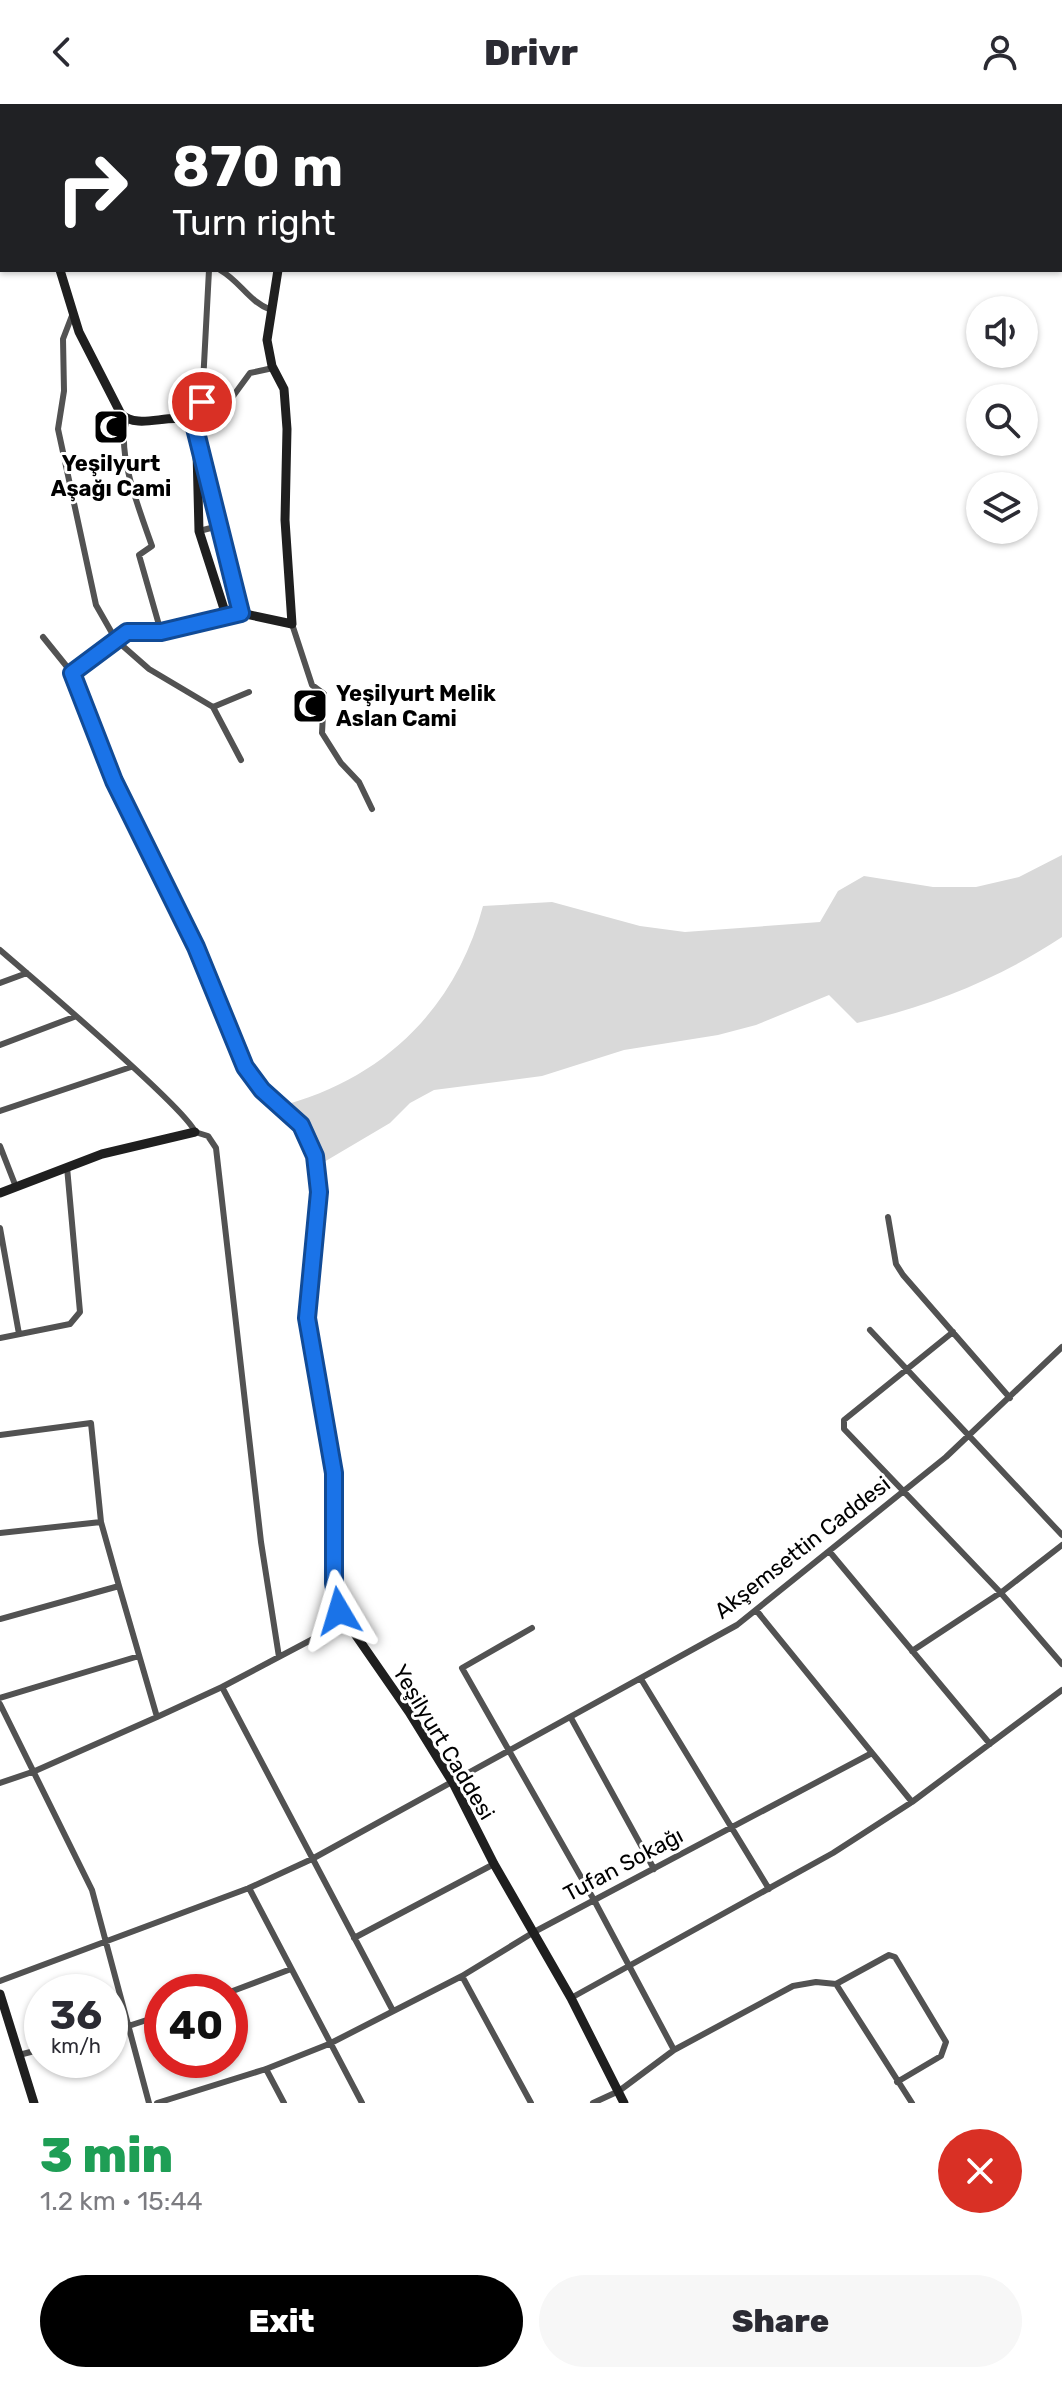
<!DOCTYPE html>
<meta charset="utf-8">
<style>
body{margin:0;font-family:Rubik,sans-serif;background:#f7f7f7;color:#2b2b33;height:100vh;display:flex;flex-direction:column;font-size:30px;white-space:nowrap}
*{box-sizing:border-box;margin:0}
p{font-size:26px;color:#7c7c81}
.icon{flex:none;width:44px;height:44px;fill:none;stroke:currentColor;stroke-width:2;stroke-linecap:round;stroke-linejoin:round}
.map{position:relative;height:1999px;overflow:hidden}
.side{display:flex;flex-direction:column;background:#fff;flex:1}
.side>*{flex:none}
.banner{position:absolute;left:0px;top:0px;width:1062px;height:168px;box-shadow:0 2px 6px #0004;background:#202124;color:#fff;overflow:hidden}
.fabs{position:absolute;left:966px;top:192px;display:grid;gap:16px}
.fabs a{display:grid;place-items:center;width:72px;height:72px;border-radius:50%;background:#fff;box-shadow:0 2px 6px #0004;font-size:40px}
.speed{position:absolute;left:24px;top:1870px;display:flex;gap:16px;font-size:40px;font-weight:700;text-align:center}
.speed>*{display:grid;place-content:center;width:104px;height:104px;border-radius:50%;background:#fff;box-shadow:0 2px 6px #0004;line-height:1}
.speed small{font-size:20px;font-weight:400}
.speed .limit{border:12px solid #d22;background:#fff;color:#111}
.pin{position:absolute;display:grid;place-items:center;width:68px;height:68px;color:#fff;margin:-34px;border:4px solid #fff;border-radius:50%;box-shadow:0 2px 8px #0007}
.me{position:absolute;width:88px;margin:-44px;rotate:353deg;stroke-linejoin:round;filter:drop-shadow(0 0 6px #0008)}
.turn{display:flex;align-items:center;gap:28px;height:168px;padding:0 40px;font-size:36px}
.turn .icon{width:104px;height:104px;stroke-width:2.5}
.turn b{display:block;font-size:56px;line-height:68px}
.round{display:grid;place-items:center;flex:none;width:84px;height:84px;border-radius:42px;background:#f7f7f7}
.headline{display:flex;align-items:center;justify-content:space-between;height:136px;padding:0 40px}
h1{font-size:48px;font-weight:800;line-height:60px;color:#1e9e55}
.primary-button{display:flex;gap:16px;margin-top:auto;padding:16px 40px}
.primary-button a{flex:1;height:92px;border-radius:48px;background:#000;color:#fff;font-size:32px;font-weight:800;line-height:92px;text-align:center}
.primary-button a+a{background:#f7f7f7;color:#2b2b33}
header{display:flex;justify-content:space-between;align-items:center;height:104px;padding:0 40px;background:#fff;font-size:36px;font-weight:800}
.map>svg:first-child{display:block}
.green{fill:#d9d9d9}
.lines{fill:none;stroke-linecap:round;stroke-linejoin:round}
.street{stroke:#525252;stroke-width:6}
.secondary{stroke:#1f1f1f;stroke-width:9}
.route-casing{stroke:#114b97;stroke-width:20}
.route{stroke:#1a73e8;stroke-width:14}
.labels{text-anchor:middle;stroke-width:6;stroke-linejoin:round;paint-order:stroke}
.poi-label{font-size:22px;font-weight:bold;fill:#000;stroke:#fff}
.street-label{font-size:22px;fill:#000;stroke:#fff}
</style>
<header><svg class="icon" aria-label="back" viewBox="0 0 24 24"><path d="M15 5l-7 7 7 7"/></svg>Drivr<svg class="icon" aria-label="person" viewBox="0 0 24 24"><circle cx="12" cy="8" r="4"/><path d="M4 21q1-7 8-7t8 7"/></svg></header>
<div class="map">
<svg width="1062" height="1999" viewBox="0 0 1062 1999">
<rect width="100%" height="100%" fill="#fff"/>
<path class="green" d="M 1062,751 L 1062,833 C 999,875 930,902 857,919 L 829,891 L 756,921 L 718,931 L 624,946 L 542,972 L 434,986 L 410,999 L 390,1019 L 324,1058 L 313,1027 L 288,1000 C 387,972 457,901 483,802 L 552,798 L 640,822 L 685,828 L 820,818 L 838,787 L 864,772 L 933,783 L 976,783 L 1019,773 Z"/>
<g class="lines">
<path class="street" d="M 34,2 L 35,0
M 287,2 L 287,0
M 330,2 L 330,0
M 0,66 L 2,65
M 220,166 C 241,178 248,197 271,206
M 73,209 L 63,235 L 64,287 L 58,325 L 96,501 L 116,536 L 149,565 L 213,603 L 241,656
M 202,298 L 228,299 L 250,269 L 273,264
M 127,316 C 115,347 141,410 152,442 L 139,451 L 161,528
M 194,320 L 200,314 L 202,298 L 209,166
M 199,427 L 219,422
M 292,520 L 312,581 L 324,590 L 322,629 L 341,659 L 359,678 L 372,705
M 43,533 L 72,569
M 213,603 L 249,588
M 0,846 C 30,872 187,1005 195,1028 L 208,1032 L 216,1044 L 261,1438 L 279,1553
M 0,879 L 27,869
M 0,941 L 74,913
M 0,1007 L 131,963
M 0,1042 L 16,1083
M 888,1113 L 896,1160 L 903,1171 L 1010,1294
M 0,1124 L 19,1230
M 870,1226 L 1062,1431
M 953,1228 L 844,1316 L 844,1325 L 1000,1488 L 1062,1560
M 0,1234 L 70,1220 L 80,1208 L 67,1063
M 0,1331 L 91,1319 L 101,1418
M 0,1429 L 101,1418 L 119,1482
M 829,1447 L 990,1640
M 756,1506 L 912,1698
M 0,1515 L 119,1482 L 157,1613 L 222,1583 L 392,1905
M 532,1524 L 462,1564 L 594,1796 L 674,1946
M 912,1547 L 1003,1487 L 1062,1441
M 641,1575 L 769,1785
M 222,1583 L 345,1518
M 0,1594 L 139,1552
M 0,1600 L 92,1786 L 149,1999
M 571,1614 L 654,1765
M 0,1679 L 35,1667 L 157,1613
M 249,1784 L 362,1999
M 354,1834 L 494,1760
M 462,1872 L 531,1999
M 0,1877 L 249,1784 L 312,1755 L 737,1521 L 946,1353 L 1062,1243
M 836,1880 L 912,1999
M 230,1888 L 291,1865
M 571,1894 L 833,1749 L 912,1698 L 1062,1586
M 110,1928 L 162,1911
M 19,1951 L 42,1945
M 266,1965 L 284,1999
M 157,1999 L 266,1965 L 329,1940 L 462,1872 L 534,1828 L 872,1649
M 593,1999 L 619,1987 L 674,1946 L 793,1882 L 816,1878 L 836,1880 L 889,1851 L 895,1853 L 946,1938 L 941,1952 L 897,1978"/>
<path class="secondary" d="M 297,2 L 297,0
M 0,106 L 2,107
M 60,166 L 79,228 L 121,310 C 141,329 179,302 196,323 L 241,509 L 161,528 L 127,528 L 72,569 L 114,677 L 196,843 L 245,963 L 262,986 L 301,1021 L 315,1052 L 319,1088 L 307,1214 L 334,1369 L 334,1479 L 339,1507 L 409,1608 L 453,1679 L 494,1760 L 571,1894 L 624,1999
M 197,347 L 199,427 L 226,511
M 241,509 L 292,520 L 285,416 L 287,325 L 284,285 L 272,262 L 267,236 L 278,166
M 0,1089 L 102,1050 L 195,1028
M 0,1890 L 34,1999"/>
</g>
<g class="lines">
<defs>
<path id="route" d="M 202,298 L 200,314 L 194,320 L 241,509 L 161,528 L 127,528 L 72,569 L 114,677 L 196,843 L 245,963 L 262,986 L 301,1021 L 315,1052 L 319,1088 L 307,1214 L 334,1369 L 334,1479 L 339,1507"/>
</defs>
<use href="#route" class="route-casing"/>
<use href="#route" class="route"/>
</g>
<defs>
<symbol id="mosque-square" viewBox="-11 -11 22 22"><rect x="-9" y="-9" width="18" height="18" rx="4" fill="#000" stroke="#fff"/><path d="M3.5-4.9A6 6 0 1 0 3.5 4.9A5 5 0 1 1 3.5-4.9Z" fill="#fff"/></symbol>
</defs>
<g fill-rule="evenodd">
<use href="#mosque-square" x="91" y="303" width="40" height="40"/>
<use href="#mosque-square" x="290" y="582" width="40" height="40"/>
</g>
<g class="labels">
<g class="poi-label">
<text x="111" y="367">Yeşilyurt<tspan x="111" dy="25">Aşağı Cami</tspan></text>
<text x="336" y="597" text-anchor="start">Yeşilyurt Melik<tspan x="336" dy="25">Aslan Cami</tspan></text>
</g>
<g class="street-label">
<text transform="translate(802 1443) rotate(-38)" y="8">Akşemsettin Caddesi</text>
<text transform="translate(444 1638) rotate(59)" y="8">Yeşilyurt Caddesi</text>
<text transform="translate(623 1760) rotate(-28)" y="8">Tufan Sokağı</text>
</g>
</g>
</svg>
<div class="fabs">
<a><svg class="icon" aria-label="sound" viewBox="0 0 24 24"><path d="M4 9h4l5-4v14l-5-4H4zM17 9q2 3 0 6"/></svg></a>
<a><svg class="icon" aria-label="search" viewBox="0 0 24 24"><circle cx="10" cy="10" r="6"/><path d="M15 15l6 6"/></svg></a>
<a><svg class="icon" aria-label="layers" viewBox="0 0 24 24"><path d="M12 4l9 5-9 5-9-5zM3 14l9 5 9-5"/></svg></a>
</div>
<div class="speed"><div>36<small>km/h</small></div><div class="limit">40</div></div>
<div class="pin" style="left:202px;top:298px;background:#d93025"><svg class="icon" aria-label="arrive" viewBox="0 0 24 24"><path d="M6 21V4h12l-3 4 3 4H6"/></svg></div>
<svg class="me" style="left:339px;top:1507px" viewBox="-20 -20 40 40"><path d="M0-17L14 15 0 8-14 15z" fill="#1a73e8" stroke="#fff" stroke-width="4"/></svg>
<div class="banner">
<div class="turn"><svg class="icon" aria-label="right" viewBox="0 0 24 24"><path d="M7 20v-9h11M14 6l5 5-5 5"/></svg><div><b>870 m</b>Turn right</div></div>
</div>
</div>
<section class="side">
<div class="headline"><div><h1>3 min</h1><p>1.2 km · 15:44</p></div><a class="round" style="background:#d93025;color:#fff"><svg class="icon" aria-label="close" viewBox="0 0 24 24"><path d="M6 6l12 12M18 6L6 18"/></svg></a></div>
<div class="primary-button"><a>Exit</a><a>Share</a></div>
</section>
